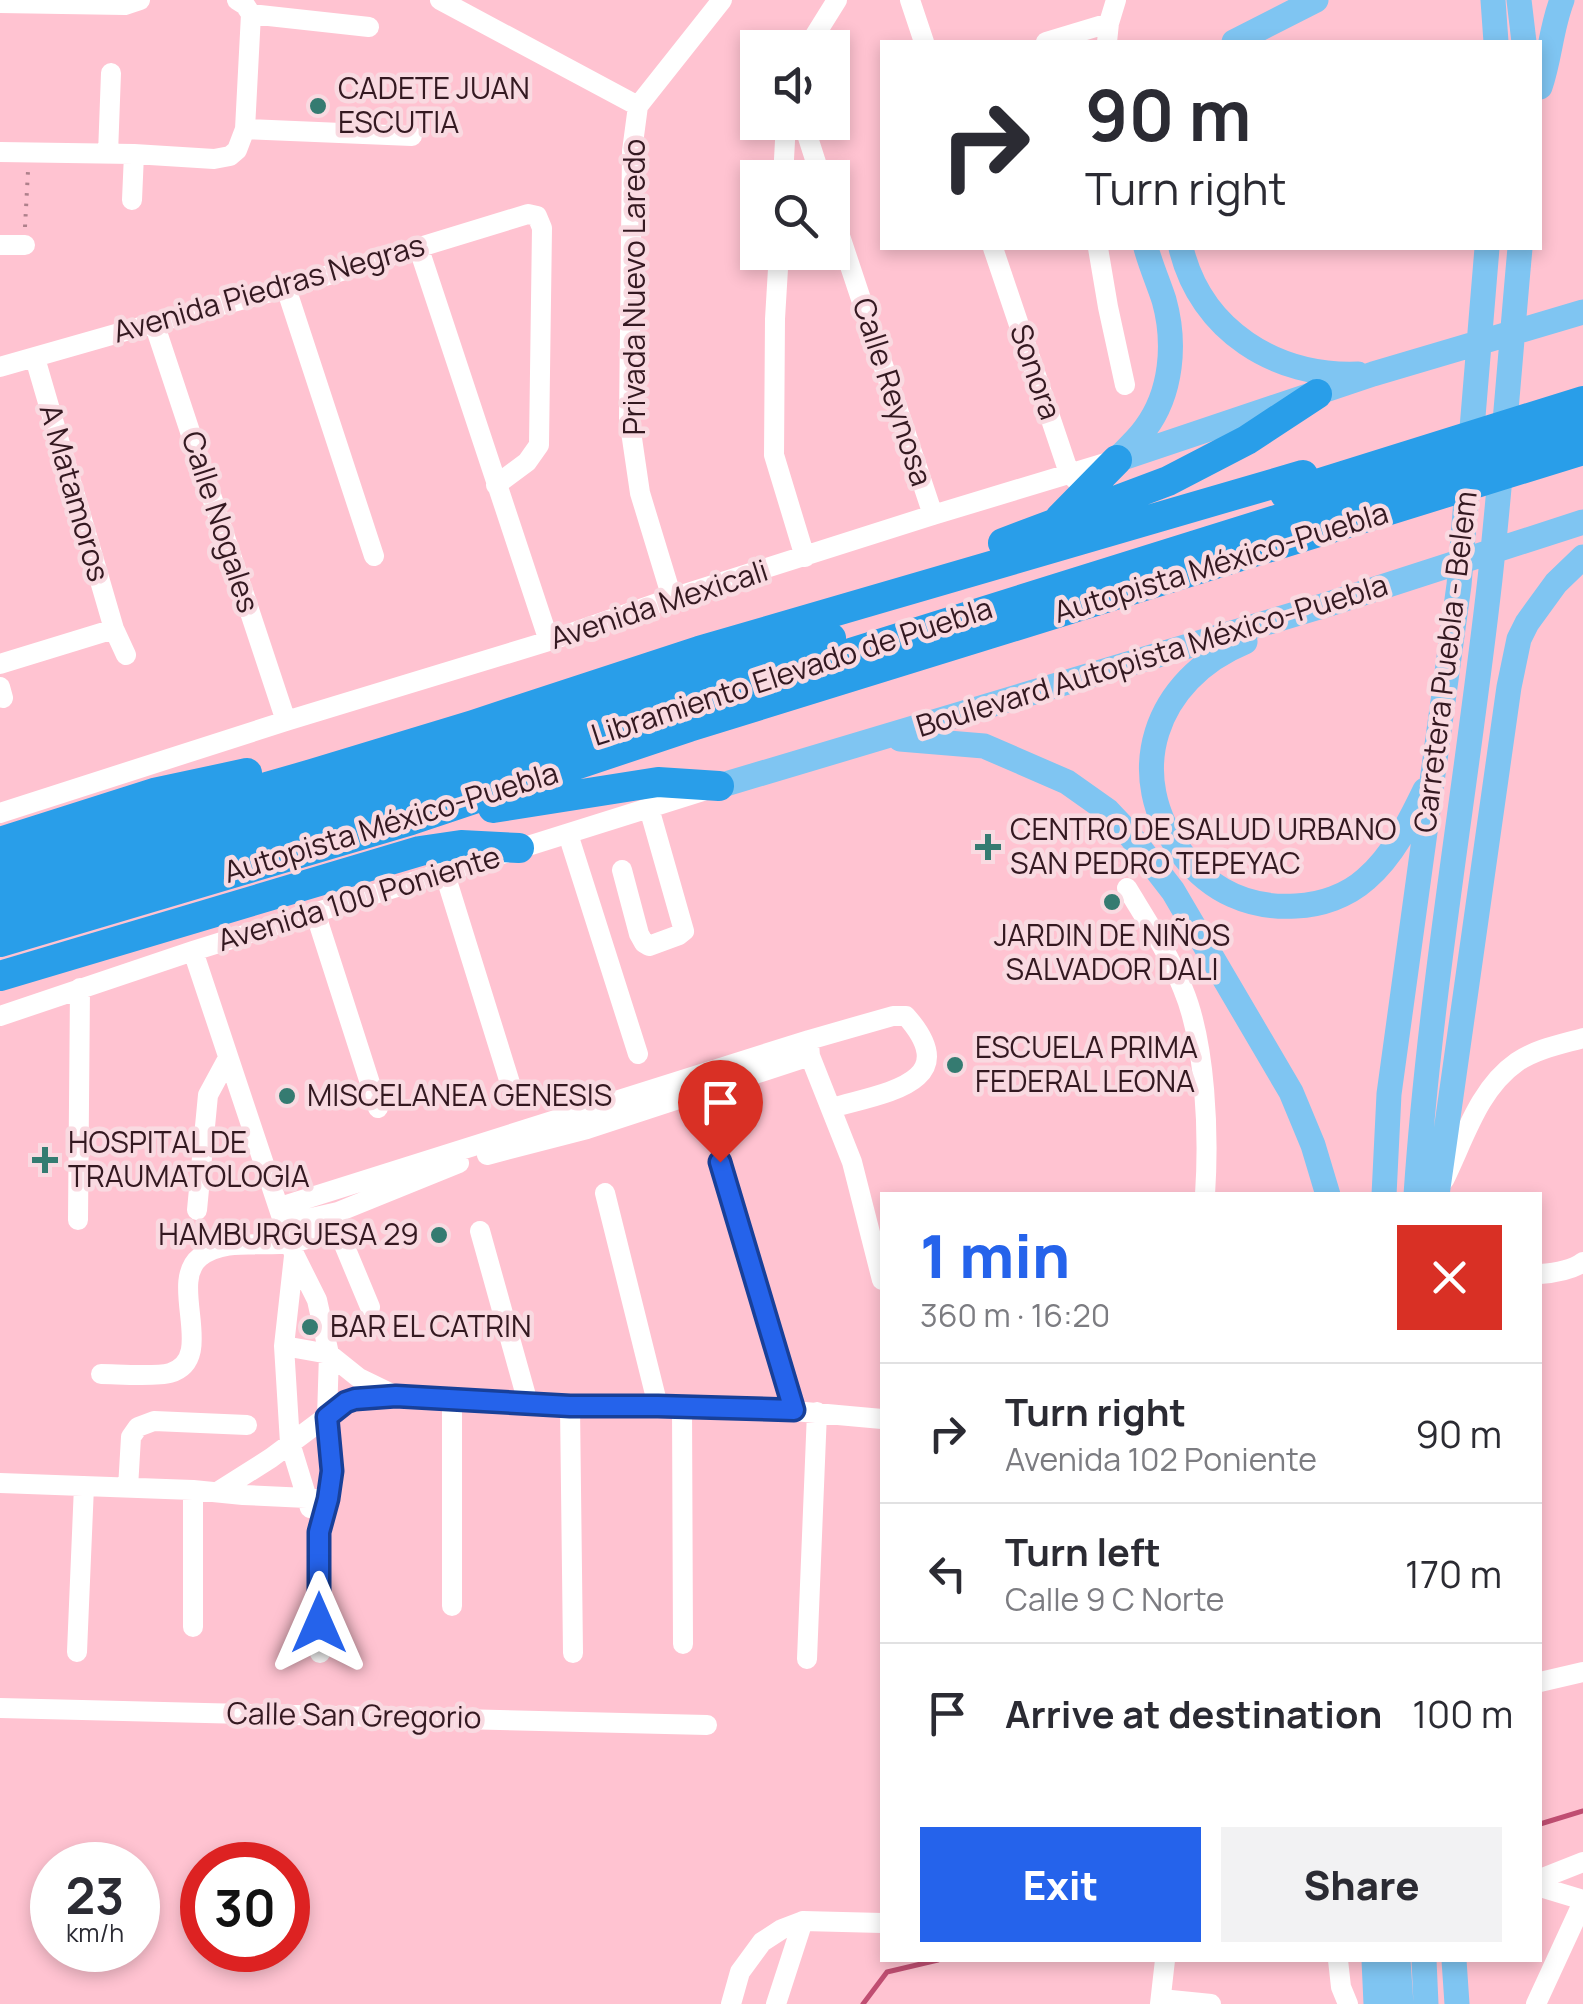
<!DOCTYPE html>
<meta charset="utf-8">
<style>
body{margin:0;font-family:Manrope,sans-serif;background:#f2f2f3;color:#2b2b33;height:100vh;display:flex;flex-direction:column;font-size:38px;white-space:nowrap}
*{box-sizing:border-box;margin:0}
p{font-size:32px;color:#7c7c81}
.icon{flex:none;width:55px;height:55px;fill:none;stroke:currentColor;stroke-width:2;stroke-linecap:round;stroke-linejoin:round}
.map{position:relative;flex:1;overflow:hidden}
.sheet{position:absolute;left:880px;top:1192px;width:662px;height:770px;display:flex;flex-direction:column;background:#fff;border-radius:0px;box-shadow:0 5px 15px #0003}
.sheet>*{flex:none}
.top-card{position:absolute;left:880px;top:40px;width:662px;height:210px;border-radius:0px;box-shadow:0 5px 15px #0003;background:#fff;color:#2b2b33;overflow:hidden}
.controls{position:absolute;left:740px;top:30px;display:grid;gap:20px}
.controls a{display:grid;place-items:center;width:110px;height:110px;border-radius:0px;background:#fff;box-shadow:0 5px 15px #0003;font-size:50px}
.speed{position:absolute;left:30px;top:1842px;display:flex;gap:20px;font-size:50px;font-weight:700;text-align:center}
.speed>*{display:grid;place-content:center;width:130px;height:130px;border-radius:50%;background:#fff;box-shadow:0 5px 15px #0003;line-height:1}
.speed small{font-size:25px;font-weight:400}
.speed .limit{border:15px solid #d22;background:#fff;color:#111}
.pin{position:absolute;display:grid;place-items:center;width:85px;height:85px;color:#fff;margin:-102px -42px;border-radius:50% 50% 50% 0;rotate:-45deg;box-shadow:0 0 10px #0007}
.pin .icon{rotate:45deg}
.me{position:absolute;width:110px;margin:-55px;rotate:0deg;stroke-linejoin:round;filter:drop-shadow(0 0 8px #0008)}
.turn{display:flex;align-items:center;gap:35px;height:210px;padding:0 40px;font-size:45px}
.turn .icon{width:130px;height:130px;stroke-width:2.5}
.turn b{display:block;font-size:70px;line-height:85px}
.round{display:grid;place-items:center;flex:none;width:105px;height:105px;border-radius:0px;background:#f2f2f3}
.head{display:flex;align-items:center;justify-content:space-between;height:170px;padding:0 40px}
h1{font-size:60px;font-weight:800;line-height:75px;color:#2563eb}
.action{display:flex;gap:20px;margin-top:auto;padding:20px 40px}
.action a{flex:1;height:115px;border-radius:0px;background:#2563eb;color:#fff;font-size:40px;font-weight:800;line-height:115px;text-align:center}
.action a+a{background:#f2f2f3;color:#2b2b33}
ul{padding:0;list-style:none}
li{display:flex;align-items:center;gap:30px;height:140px;padding:0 40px;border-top:2px solid #e1e1e2}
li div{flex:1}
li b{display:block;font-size:38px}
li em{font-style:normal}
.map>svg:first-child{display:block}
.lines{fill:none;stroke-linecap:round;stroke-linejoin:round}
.stream{stroke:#c04e72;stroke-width:5}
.path{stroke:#ae808b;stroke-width:4;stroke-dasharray:2.5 8;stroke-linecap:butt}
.minor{stroke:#fff;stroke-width:20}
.major{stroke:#7fc5f2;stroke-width:25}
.highway{stroke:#299ee9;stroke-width:30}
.route-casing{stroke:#184099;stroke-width:25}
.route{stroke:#2563eb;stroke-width:18}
.poi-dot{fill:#357b71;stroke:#f9dae1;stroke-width:4}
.labels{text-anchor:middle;stroke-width:9;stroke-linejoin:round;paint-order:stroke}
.poi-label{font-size:30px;fill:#341921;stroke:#f9dae1;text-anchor:start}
.street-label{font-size:30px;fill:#341921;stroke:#f9dae1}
</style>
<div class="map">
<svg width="1583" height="2004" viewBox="0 0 1583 2004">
<rect width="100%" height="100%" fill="#ffc3d1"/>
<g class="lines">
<path class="stream" d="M 1540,1824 L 1583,1811
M 863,2004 L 887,1972 L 938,1960"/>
<path class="path" d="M 25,227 L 28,171"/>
<path class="minor" d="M 237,0 L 245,5 L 251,14
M 440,0 L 638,106
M 910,0 L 924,42
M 0,3 L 125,5 L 140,0
M 251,14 L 369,27
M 1046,42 L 1109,23
M 1107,42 L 1109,23 L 1116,0
M 807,48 L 837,0
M 803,122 L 821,178
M 245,129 L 412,136
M 0,152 L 134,154 L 214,159 L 230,156 L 237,150 L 245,129 L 251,14
M 108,154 L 111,73
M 783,178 L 786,122
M 132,200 L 134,154
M 832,212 L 933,515
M 0,245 L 25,245
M 418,246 L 549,641
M 993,248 L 1069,473 L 1076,480
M 1098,248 L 1108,307 L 1125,385
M 779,252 L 775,319 L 774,455 L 805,557
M 286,288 L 374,556
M 154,323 L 286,721
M 35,358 L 114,629 L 126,655
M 0,367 L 154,323 L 286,288 L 528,214 L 537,216 L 542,228 L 539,445 L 527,462 L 496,485
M 672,598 L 640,493 L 629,418 L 632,151 L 638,106 L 722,0
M 0,664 L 114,629
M 0,687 L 3,698
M 0,813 L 286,721 L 549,641 L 672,598 L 933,515 L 1115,460
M 568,834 L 638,1054
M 622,870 L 639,934 L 644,943 L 649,946 L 679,935 L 684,931 L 649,808
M 444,871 L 510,1083
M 1127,888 C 1147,921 1169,954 1183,989 C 1206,1044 1209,1135 1205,1195
M 315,912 L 378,1108
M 193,951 L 294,1254 L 317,1300 L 329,1354 L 327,1417 L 332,1471 L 328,1499 L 319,1532 L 320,1653
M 0,1016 L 193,951 L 703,791
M 809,1044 L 810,1056 L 852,1162 L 882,1280
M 487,1155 L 587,1129 L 810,1056
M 719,1162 L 794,1411
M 1444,1180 C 1464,1140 1478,1089 1517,1062 C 1536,1049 1562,1044 1583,1038
M 605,1193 L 658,1406
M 280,1207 L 809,1040 L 893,1016 L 906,1016 C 966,1084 882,1093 832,1108
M 197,1210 L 208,1095 L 228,1058
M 78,1220 L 80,988
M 285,1224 L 338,1212 L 459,1163
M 480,1231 L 528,1403
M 294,1256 L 284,1346 L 290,1443 L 310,1508
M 1540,1274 C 1554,1273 1571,1271 1583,1262
M 284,1346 L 329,1354 L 359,1378 L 394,1395
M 101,1374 C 116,1374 156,1377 170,1373 C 218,1359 167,1283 200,1257 C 224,1238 261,1247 290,1243 C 305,1241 319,1234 334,1232 L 340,1235 L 370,1307
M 570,1406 L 573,1653
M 682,1407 L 683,1644
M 0,1483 L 193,1490 L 243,1495 L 328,1499
M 128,1488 L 131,1437 L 138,1427 L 154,1421 L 247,1425
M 193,1490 L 193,1627
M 219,1491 L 271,1458 L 346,1402 L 355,1399 L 395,1396 L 570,1406 L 658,1406 L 794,1411 L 882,1419
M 452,1606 L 452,1398
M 77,1652 L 84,1486
M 807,1659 L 817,1412
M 1540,1682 L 1583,1672
M 0,1708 L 707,1725
M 1540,1879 L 1583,1862
M 1540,1887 L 1583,1900
M 1338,1960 L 1341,1987 L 1348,2004
M 1161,1999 L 1211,2004
M 731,2004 L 740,1972 L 762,1942 L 782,1929 L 803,1921 L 882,1923
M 776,2004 L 803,1921
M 1160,2004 L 1165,1960
M 1536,2004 L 1583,1902"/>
<path class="major" d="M 1493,0 L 1496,42
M 1519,0 L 1524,42
M 1234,42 L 1316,0
M 1540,87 C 1550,58 1551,28 1562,0
M 1181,248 C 1201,331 1276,377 1358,374
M 1118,458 C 1127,449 1138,439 1145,429 C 1172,393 1176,343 1164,300 C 1158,282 1151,266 1146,248
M 1117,460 L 1373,374 L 1583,312
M 1245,642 C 1155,679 1121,775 1183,855 C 1211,891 1250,909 1296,906 C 1321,905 1347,896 1366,879 C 1393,856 1410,821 1425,790
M 900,739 L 984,746 L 1067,782 L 1108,811 L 1125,829 L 1173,891 L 1291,1092 L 1313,1145 L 1328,1195
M 719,786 L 1329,604 L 1583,522
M 1384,1195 L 1389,1094 L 1459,585 L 1487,248
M 1416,1195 C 1430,989 1467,784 1490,579 C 1502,469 1510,358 1520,248
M 1437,1195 L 1509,687 L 1519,639 L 1527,623 L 1556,583 L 1583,557
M 1374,1960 L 1376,2004
M 1398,1960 L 1401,2004
M 1424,1960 L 1426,2004
M 1454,1960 L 1457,2004"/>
<path class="highway" d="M 1285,494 L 1583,401
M 1060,518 L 1117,460
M 1003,543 L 1168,481 L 1247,440 L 1317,394
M 493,808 L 658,782 L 719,786
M 0,842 L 154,793 L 247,773
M 0,863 L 312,774 L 473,725 L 699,651 L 1303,475
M 0,893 L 831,638
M 0,919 L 1583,424
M 0,942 L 411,820 L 689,727 L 1583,450
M 0,976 L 420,851 L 461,845 L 519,848"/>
</g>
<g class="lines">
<defs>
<path id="route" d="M 319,1623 L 319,1532 L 328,1499 L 332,1471 L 327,1417 L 346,1402 L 355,1399 L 396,1396 L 570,1406 L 658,1406 L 794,1410 L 720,1162"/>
</defs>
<use href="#route" class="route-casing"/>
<use href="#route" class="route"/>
</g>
<g class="poi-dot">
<circle cx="318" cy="106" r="10"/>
<path d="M983 832h10v10h10v10h-10v10h-10v-10h-10v-10h10z"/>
<circle cx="1112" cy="902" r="10"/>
<circle cx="955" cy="1065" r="10"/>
<circle cx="287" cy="1096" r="10"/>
<path d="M40 1145h10v10h10v10h-10v10h-10v-10h-10v-10h10z"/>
<circle cx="439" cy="1235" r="10"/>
<circle cx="310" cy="1327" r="10"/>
</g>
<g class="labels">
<g class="poi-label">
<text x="338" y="99">CADETE JUAN<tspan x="338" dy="34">ESCUTIA</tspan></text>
<text x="1010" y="840">CENTRO DE SALUD URBANO<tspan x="1010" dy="34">SAN PEDRO TEPEYAC</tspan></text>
<text x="1112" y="946" text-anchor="middle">JARDIN DE NIÑOS<tspan x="1112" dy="34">SALVADOR DALI</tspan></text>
<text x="975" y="1058">ESCUELA PRIMA<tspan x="975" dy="34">FEDERAL LEONA</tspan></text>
<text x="307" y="1106">MISCELANEA GENESIS</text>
<text x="68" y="1153">HOSPITAL DE<tspan x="68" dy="34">TRAUMATOLOGIA</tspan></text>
<text x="419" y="1245" text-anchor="end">HAMBURGUESA 29</text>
<text x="330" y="1337">BAR EL CATRIN</text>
</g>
<g class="street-label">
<text transform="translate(635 287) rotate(-90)" y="10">Privada Nuevo Laredo</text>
<text transform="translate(269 289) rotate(-16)" y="10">Avenida Piedras Negras</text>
<text transform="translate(1035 372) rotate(71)" y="10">Sonora</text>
<text transform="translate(892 392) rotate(72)" y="10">Calle Reynosa</text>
<text transform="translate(74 493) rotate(74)" y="10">A Matamoros</text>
<text transform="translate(220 522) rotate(72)" y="10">Calle Nogales</text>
<text transform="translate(1221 563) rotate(-17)" y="10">Autopista México-Puebla</text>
<text transform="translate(659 605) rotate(-18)" y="10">Avenida Mexicali</text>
<text transform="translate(1152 656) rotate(-17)" y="10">Boulevard Autopista México-Puebla</text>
<text transform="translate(1446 662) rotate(-83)" y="10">Carretera Puebla - Belem</text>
<text transform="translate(792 672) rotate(-18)" y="10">Libramiento Elevado de Puebla</text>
<text transform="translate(391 823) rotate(-17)" y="10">Autopista México-Puebla</text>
<text transform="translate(359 899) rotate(-17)" y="10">Avenida 100 Poniente</text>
<text transform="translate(354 1716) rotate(1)" y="10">Calle San Gregorio</text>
</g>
</g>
</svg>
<div class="controls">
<a><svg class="icon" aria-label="sound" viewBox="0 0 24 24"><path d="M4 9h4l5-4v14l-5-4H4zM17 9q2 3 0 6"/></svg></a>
<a><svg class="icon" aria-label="search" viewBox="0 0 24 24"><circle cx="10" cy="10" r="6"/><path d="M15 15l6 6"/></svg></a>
</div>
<div class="speed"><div>23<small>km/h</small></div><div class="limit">30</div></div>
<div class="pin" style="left:720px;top:1162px;background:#d93025"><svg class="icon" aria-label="arrive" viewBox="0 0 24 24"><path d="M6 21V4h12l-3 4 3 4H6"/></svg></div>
<svg class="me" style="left:319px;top:1623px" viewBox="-20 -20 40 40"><path d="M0-17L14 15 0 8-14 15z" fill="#2563eb" stroke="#fff" stroke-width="4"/></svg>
<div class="top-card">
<div class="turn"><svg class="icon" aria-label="right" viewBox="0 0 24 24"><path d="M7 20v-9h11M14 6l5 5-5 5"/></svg><div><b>90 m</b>Turn right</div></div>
</div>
<section class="sheet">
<div class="head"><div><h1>1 min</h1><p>360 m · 16:20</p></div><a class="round" style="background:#d93025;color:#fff"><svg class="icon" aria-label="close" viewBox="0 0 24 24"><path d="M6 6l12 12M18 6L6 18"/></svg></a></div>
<ul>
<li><svg class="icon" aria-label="right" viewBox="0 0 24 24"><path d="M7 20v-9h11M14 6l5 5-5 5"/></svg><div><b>Turn right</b><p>Avenida 102 Poniente</p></div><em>90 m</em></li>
<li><svg class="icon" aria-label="left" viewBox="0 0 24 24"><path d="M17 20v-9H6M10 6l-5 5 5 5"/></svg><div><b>Turn left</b><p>Calle 9 C Norte</p></div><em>170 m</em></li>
<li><svg class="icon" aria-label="arrive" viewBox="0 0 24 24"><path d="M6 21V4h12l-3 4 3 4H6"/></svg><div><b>Arrive at destination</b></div><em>100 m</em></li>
</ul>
<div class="action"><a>Exit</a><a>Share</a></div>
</section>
</div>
